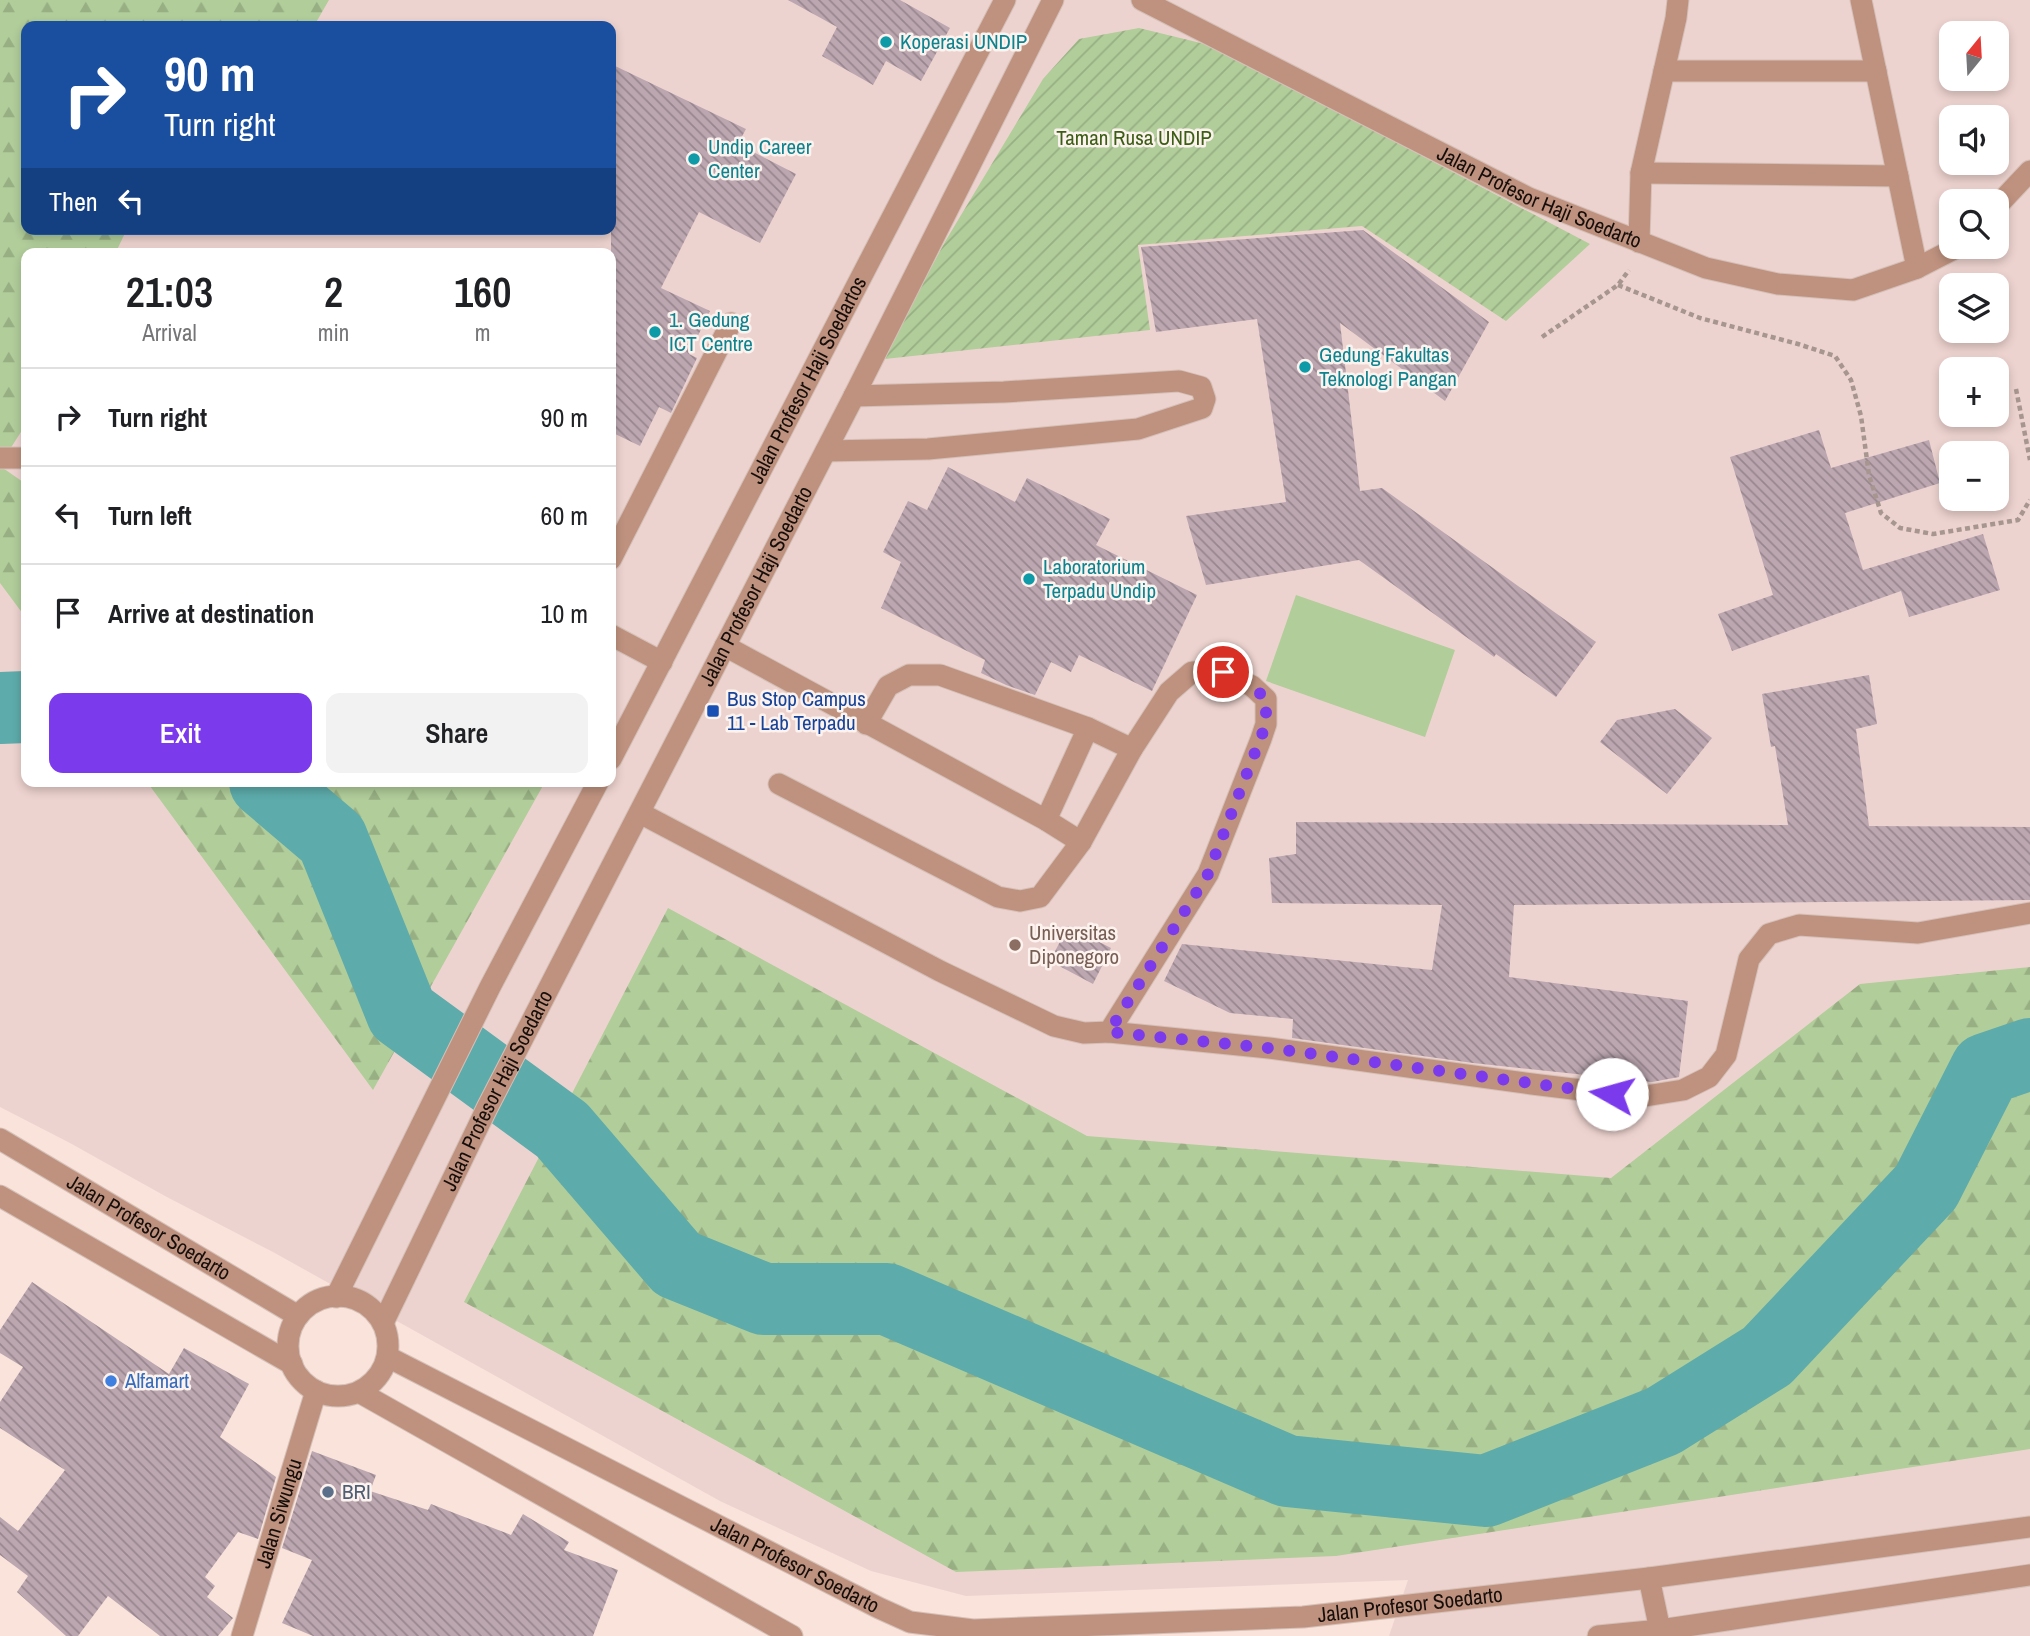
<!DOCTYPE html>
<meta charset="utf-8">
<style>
body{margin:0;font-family:"Archivo Narrow",sans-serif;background:#f2f2f2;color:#202124;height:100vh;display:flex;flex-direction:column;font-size:26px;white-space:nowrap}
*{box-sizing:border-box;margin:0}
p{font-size:23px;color:#757577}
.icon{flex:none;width:38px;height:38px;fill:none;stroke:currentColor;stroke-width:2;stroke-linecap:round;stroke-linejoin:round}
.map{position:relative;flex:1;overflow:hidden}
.panel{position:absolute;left:21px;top:248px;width:595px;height:539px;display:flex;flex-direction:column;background:#fff;border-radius:14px;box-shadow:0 4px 10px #0003}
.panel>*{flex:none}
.hud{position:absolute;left:21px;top:21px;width:595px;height:214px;border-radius:14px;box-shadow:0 4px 10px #0003;background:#1a4fa0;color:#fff;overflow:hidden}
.needle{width:46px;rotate:18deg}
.controls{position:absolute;left:1939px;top:21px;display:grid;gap:14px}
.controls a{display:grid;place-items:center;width:70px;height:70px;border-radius:14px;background:#fff;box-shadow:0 4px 10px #0003;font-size:35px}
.pin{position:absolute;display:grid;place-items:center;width:60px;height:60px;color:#fff;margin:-30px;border:4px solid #fff;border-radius:50%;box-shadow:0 2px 7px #0007}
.me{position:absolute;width:77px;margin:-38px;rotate:277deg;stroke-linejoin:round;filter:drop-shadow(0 0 5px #0008)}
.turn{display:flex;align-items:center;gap:24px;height:147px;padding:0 28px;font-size:32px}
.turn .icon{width:91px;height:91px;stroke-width:2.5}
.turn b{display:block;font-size:49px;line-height:60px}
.then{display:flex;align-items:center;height:66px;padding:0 28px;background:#0003;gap:14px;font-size:26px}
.eta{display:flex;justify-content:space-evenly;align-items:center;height:119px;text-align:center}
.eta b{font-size:42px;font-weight:600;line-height:49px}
.cta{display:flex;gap:14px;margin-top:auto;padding:14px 28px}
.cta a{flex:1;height:80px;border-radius:14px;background:#7c3aed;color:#fff;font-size:28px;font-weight:600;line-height:80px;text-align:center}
.cta a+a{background:#f2f2f2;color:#202124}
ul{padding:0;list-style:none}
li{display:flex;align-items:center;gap:21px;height:98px;padding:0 28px;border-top:2px solid #e0e0e0}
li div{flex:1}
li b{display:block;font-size:26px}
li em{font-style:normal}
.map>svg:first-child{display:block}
.education{fill:#edd3cf;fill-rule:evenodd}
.forest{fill:url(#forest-firs)}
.garden{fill:url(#garden-furrows)}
.pitch{fill:#b1cd9a}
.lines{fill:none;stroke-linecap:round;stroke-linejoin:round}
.river{stroke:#5dabab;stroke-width:72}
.building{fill:url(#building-back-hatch)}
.minor-casing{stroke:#d5c1b9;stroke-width:23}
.path{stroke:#a6968f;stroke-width:4.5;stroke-dasharray:5 3.5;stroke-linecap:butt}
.minor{stroke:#bf927f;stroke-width:21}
.route{stroke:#7c3aed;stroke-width:12;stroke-dasharray:0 21.6}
.culture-dot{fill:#0f9aa8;stroke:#fcf3ef;stroke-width:2.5}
.transit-dot{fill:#1a4fb4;stroke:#fcf3ef;stroke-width:2.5}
.education-dot{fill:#8d6e63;stroke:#fcf3ef;stroke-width:2.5}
.shop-dot{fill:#3f7fe0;stroke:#fcf3ef;stroke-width:2.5}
.service-dot{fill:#5c6f8a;stroke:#fcf3ef;stroke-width:2.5}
.labels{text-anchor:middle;stroke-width:5;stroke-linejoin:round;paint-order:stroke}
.culture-label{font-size:21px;fill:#0d838f;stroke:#fcf3ef;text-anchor:start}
.park-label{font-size:21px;fill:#3b5d14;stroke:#fcf3ef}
.street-label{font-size:21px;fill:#150e0b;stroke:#fcf3ef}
.transit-label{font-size:21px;fill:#164399;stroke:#fcf3ef;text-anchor:start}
.education-label{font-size:21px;fill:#785e54;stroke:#fcf3ef;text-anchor:start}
.shop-label{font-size:21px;fill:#366cbe;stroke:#fcf3ef;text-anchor:start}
.service-label{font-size:21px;fill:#4e5e75;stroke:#fcf3ef;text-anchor:start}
</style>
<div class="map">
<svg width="2030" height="1636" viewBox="0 0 2030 1636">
<defs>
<pattern id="forest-firs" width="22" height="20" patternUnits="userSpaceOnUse" patternTransform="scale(1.75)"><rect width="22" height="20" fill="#b1cd9a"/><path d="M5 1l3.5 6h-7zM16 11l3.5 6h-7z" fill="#97af83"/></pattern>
<pattern id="garden-furrows" width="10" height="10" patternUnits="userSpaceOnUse" patternTransform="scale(1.75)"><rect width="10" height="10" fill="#b1cd9a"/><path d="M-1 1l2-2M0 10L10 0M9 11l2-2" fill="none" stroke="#97af83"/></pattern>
<pattern id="building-back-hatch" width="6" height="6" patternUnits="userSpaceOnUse" patternTransform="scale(1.75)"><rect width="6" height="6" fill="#bca7b1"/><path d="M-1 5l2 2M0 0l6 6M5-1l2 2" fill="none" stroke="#98868e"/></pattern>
</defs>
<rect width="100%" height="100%" fill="#f9e3da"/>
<path class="education" d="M 0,0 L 2030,0 L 2030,1636 L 1389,1636 L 1408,1580 L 966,1596 L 871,1571 L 720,1501 L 273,1252 L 165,1196 L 70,1143 L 0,1107 ZM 26,26 L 611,26 L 611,229 L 26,229 ZM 1951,33 L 1997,33 L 1997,79 L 1951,79 ZM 1951,117 L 1997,117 L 1997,163 L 1951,163 ZM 1951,201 L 1997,201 L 1997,247 L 1951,247 ZM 26,254 L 611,254 L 611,782 L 26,782 ZM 1951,285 L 1997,285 L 1997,331 L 1951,331 ZM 1951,369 L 1997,369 L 1997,415 L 1951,415 ZM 1951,453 L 1997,453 L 1997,499 L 1951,499 Z"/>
<path class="forest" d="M 0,0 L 329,0 L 314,26 L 26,26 L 26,229 L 127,229 L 115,254 L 26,254 L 26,424 L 0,465 Z
M 0,466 L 26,484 L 26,618 L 0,583 Z
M 147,782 L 545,782 L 373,1090 Z
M 668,908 L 1087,1136 L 1611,1178 L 1860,984 L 2030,967 L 2030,1449 L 1336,1556 L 956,1572 L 464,1302 Z"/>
<path class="garden" d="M 1139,28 L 1213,46 L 1590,244 L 1506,321 L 1362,226 L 1138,245 L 1150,330 L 885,359 L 907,312 L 946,240 L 1043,79 L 1079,39 Z"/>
<path class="pitch" d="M 1296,595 L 1455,650 L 1425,737 L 1266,681 Z"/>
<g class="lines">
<path class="river" d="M 0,708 L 26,707
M 265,782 L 332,839 L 402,1013 L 562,1130 L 677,1264 L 764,1299 L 887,1299 L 1287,1471 L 1486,1491 L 1663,1421 L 1767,1356 L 1926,1187 L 1986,1069 L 2030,1054"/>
</g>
<path class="building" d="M 788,0 L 900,0 L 950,28 L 921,81 L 886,61 L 873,85 L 822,56 L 837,27 Z
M 611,64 L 746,129 L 738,144 L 796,174 L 760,243 L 699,212 L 661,288 L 710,311 L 689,354 L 697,358 L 671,413 L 659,407 L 640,446 L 611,432 Z
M 1363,230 L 1489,322 L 1445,401 L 1340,323 L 1360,491 L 1382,488 L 1596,642 L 1556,697 L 1496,654 L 1494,657 L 1359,560 L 1206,585 L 1186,516 L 1286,502 L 1257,319 L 1156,332 L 1141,247 Z
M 1819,430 L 1831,468 L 1929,440 L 1940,483 L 1845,513 L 1863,570 L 1983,534 L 2000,590 L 1909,617 L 1901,591 L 1732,651 L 1718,614 L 1773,595 L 1730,457 Z
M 948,467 L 1015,502 L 1027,478 L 1110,519 L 1096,545 L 1197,595 L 1152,691 L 1079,655 L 1071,672 L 1051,662 L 1035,695 L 1006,685 L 981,673 L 985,660 L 881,608 L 901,562 L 883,552 L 908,501 L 927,510 Z
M 1869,675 L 1877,724 L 1856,729 L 1869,826 L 2030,827 L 2030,900 L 1514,905 L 1509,977 L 1688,1001 L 1679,1077 L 1652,1082 L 1473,1063 L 1292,1038 L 1293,1019 L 1230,1013 L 1164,981 L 1182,944 L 1432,970 L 1442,905 L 1272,903 L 1269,858 L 1296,854 L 1296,822 L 1788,825 L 1775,746 L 1771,747 L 1762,694 Z
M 1675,709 L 1712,738 L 1667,794 L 1600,742 L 1617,720 Z
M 1068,926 L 1111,948 L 1093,984 L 1050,961 Z
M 32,1282 L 169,1374 L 184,1348 L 249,1384 L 220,1437 L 276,1477 L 258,1539 L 238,1532 L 205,1577 L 215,1586 L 207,1597 L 233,1618 L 218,1636 L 160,1636 L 108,1596 L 78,1636 L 66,1636 L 17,1592 L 28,1576 L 0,1555 L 0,1517 L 18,1531 L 65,1470 L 0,1428 L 0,1402 L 23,1367 L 0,1353 L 0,1330 Z
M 312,1451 L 376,1475 L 370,1491 L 428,1510 L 431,1504 L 511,1535 L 523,1514 L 569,1542 L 564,1550 L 618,1570 L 593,1636 L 313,1636 L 282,1623 L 312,1560 L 282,1548 Z"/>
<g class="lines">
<defs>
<g id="minor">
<path id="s1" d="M 1142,0 L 1529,198 L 1706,268 L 1778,284 L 1853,290 L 1917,268 L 1958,247"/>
<path d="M 1861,0 L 1917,268"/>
<path d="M 1664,71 L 1876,71"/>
<path d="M 1641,173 L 1898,176"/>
<path d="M 1997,206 L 2030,171"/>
<path d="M 1639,242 L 1641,173 L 1676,18 L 1678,0"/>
<path d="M 826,451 L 928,449 L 1138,429 L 1202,408 L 1205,399 L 1201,387 L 1179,381 L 1004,392 L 854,396"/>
<path d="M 0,458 L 26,458"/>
<path d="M 611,559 L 731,323"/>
<path d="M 611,635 L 662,662"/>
<path d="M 725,646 L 1046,820 L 1081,842"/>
<path d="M 866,724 L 888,686 L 909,675 L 940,675 L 1088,728 L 1132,749"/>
<path id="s2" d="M 611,759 L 1005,0"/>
<path d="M 640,813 L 940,971 L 1054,1026 L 1084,1033 L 1109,1032 L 1208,874 L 1261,739 L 1266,724 L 1266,699 L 1252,686 L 1223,672 L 1192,672 L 1169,692 L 1132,749 L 1081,842 L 1040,897 L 1020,901 L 998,897 L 779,784"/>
<path d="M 1046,820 L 1088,728"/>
<path d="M 1109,1032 L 1269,1048 L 1532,1084 L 1639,1097 L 1683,1090 L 1709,1077 L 1726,1055 L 1749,959 L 1769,934 L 1799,925 L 1918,933 L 2030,913"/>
<path id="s3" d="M 0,1139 L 298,1316"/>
<path d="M 0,1196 L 292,1364"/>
<circle cx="338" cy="1346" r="50"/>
<path d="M 336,1297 L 490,987 L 598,782"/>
<path id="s4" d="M 383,1323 L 487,1108 L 854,396 L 1053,0"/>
<path id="s5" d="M 388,1357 L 879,1608 L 910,1622 L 973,1630 L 1303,1617 L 1649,1578 L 2030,1527"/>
<path d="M 359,1392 L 792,1636"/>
<path d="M 1649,1578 L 1660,1630 L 1664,1636"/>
<path id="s6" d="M 242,1636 L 316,1391"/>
<path d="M 1598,1636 L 1660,1630 L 2030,1575"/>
</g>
</defs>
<use href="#minor" class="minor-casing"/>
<path class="path" d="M 1618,285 L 1700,318 L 1798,344 L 1835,356 L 1851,380 L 1861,416 L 1869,475 L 1881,513 L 1900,528 L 1933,534 L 2018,520 L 2030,500
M 1542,337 L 1618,285 L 1629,270
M 2016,389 L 2030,460"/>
<use href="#minor" class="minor"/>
</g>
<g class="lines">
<path class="route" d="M 1223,672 L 1252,686 L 1266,699 L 1266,724 L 1208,874 L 1109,1032 L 1269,1048 L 1612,1094"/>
</g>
<g class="culture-dot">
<circle cx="886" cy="42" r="7"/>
<circle cx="694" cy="159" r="7"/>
<circle cx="655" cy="332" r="7"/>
<circle cx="1305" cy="367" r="7"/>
<circle cx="1029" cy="579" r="7"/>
</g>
<rect class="transit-dot" x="706" y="704" width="14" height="14" rx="3.5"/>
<circle class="education-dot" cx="1015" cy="945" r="7"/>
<circle class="shop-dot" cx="111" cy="1381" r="7"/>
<circle class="service-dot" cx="328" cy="1492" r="7"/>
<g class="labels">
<g class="culture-label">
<text x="900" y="49">Koperasi UNDIP</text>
<text x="708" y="154">Undip Career<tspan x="708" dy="24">Center</tspan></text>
<text x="669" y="327">1. Gedung<tspan x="669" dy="24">ICT Centre</tspan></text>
<text x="1319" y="362">Gedung Fakultas<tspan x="1319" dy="24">Teknologi Pangan</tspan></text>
<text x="1043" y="574">Laboratorium<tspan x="1043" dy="24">Terpadu Undip</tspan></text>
</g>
<g class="park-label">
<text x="1134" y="145">Taman Rusa UNDIP</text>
</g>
<g class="street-label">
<text dy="7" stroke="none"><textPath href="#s1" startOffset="444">Jalan Profesor Haji Soedarto</textPath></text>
<text dy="7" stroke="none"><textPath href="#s2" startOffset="427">Jalan Profesor Haji Soedartos</textPath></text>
<text dy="7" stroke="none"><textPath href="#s4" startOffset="826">Jalan Profesor Haji Soedarto</textPath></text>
<text dy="7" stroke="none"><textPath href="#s4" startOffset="259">Jalan Profesor Haji Soedarto</textPath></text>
<text dy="7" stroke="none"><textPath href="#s3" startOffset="173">Jalan Profesor Soedarto</textPath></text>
<text dy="7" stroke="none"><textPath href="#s6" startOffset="128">Jalan Siwungu</textPath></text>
<text dy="7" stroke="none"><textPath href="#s5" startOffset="457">Jalan Profesor Soedarto</textPath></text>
<text dy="7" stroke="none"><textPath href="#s5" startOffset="1087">Jalan Profesor Soedarto</textPath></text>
</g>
<g class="transit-label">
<text x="727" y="706">Bus Stop Campus<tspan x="727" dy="24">11 - Lab Terpadu</tspan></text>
</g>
<g class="education-label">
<text x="1029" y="940">Universitas<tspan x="1029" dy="24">Diponegoro</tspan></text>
</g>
<g class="shop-label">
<text x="125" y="1388">Alfamart</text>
</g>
<g class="service-label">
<text x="342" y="1499">BRI</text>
</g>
</g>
</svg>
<div class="controls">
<a><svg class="needle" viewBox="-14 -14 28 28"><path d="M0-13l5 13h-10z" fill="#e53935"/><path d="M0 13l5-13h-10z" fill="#757577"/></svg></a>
<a><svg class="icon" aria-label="sound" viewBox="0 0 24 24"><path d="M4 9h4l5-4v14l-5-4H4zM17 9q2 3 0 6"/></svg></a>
<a><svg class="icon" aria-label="search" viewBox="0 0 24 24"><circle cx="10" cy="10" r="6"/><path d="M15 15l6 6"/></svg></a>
<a><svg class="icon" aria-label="layers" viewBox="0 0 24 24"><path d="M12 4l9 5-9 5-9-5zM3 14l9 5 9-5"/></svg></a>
<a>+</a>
<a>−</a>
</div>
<div class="pin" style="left:1223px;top:672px;background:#d93025"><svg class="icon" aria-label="arrive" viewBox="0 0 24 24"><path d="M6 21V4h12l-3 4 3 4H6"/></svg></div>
<svg class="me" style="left:1612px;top:1094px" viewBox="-20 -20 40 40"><circle r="19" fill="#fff"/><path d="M0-13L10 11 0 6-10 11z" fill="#7c3aed"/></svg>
<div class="hud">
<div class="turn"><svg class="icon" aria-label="right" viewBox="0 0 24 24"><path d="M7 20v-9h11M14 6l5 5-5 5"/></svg><div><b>90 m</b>Turn right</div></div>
<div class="then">Then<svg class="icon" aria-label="left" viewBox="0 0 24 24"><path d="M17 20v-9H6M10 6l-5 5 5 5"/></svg></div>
</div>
<section class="panel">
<div class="eta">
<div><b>21:03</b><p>Arrival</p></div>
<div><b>2</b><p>min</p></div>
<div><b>160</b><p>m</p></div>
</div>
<ul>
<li><svg class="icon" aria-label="right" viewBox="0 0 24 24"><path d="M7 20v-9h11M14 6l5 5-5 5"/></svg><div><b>Turn right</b></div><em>90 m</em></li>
<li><svg class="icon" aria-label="left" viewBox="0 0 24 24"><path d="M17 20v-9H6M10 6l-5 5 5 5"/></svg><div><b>Turn left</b></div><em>60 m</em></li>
<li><svg class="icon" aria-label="arrive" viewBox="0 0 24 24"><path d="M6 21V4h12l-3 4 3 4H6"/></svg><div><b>Arrive at destination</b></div><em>10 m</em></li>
</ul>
<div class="cta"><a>Exit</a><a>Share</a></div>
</section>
</div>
